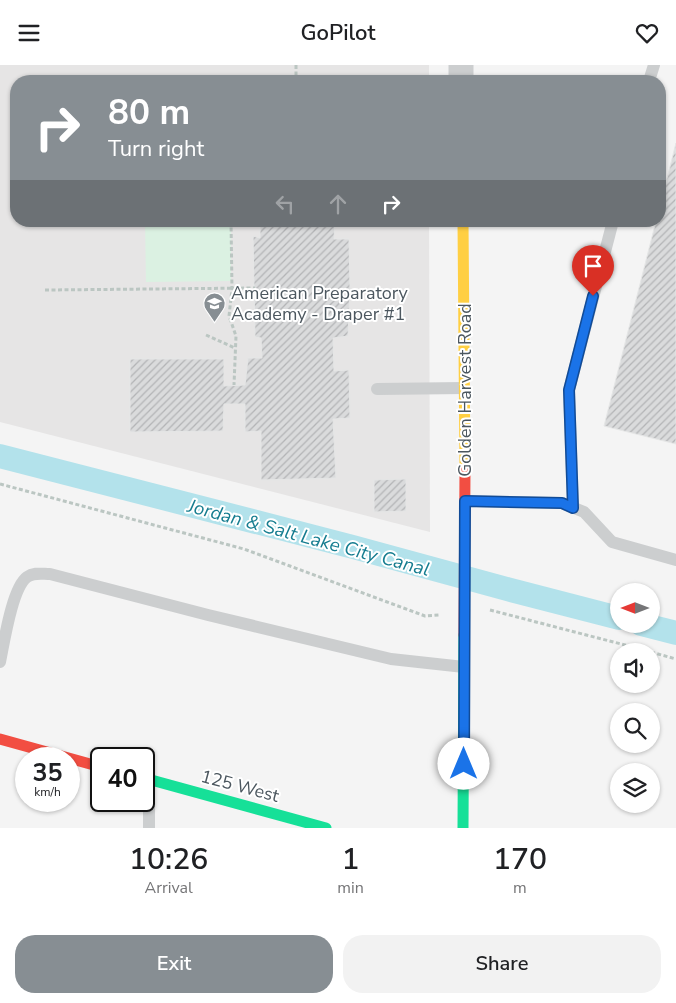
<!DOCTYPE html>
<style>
body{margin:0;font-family:"Nunito Sans",sans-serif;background:#f2f2f2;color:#202124;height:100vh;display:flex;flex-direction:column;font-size:19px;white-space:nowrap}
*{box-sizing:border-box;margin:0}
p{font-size:16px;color:#757577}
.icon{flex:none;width:28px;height:28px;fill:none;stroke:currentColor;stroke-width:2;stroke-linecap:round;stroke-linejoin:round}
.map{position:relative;height:763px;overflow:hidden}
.sheet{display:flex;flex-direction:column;background:#fff;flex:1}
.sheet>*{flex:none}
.top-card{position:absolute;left:10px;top:10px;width:656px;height:152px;border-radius:20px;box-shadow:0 1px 4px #0004;background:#878e93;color:#fff;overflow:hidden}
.needle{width:32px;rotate:270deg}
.controls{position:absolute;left:610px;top:518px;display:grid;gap:10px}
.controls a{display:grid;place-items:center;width:50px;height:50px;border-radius:50%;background:#fff;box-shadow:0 1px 4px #0004;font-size:25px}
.speed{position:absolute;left:15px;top:682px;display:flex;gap:10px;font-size:25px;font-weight:700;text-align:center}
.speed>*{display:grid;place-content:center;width:65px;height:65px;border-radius:50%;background:#fff;box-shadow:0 1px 4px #0004;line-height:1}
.speed small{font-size:12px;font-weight:400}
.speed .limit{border:2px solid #111;border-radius:8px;background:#fff;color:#111}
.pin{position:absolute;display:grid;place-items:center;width:42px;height:42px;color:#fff;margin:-51px -21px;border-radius:50% 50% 50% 0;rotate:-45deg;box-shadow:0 0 5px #0007}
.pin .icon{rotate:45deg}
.me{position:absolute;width:55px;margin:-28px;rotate:0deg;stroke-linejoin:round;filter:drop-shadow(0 0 4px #0008)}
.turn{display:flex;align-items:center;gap:18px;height:105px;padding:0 15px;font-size:22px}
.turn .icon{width:65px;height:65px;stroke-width:2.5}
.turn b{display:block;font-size:35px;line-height:42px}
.lanes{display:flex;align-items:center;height:48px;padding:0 15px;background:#0003;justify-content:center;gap:25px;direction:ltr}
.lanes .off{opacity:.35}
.eta{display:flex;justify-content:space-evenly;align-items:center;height:85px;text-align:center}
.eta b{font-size:30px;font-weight:600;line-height:35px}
.button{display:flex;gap:10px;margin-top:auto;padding:10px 15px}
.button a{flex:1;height:58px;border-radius:20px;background:#878e93;color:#fff;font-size:20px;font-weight:600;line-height:58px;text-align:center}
.button a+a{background:#f2f2f2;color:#202124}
header{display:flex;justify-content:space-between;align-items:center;height:65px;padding:0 15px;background:#fff;font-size:22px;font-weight:600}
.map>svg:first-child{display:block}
.education{fill:#e6e5e5}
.green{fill:#dbf1e2}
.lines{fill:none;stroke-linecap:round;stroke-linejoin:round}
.canal{stroke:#b3e2eb;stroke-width:24}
.building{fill:url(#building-hatch);stroke:#e5e6e6}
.path{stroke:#bbc6c2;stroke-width:3;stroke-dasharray:4 2.5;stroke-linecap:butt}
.lane{stroke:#cccecf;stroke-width:12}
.street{stroke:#cccecf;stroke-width:25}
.fast{stroke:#16e098;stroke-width:11}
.slow{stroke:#ffcf43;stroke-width:11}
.jam{stroke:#f24e42;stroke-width:11}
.route-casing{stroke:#114b97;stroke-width:12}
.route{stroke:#1a73e8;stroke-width:9}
.labels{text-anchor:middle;stroke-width:4;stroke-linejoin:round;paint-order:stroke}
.poi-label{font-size:18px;fill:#4c575f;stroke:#fff;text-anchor:start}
.street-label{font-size:18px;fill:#4c575f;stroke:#fff}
.water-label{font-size:19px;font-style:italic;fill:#167d90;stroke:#fff}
</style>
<header><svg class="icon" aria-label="menu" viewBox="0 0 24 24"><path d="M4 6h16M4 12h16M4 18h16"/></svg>GoPilot<svg class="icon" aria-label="heart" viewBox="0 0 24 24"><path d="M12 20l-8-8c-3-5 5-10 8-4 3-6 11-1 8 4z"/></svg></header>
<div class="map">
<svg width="676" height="763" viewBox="0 0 676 763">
<defs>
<pattern id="building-hatch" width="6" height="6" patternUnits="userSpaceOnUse" patternTransform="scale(1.25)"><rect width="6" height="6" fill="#dadbdc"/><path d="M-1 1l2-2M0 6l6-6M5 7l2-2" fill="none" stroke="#b3b4b6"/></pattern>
</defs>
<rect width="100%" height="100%" fill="#f4f4f4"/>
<path class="education" d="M 0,0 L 429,0 L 429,16 L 16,16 L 16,156 L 429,156 L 430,467 L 0,357 Z"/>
<path class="green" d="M 145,156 L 231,156 L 231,216 L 146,217 Z"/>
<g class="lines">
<path class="canal" d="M 0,391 L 353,482 L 507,524 L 619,553
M 641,559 L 676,568"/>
</g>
<path class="building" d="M 676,78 L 676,379 L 604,361 L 656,156 L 660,156 L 660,141 Z
M 260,156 L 335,156 L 334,174 L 349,174 L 350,222 L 348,271 L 333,273 L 334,306 L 349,305 L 350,353 L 333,354 L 336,413 L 261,415 L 261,366 L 245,367 L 245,339 L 224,339 L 223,366 L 130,367 L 130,294 L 224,294 L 224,321 L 245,320 L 248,293 L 262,293 L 261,273 L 255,272 L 253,171 L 260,173 Z
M 406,414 L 406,446 L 374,447 L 374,415 Z"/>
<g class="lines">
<path class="path" d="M 296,0 L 296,14
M 231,156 L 232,224 L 229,251 L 236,271 L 234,320
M 45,225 L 255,223
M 206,270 L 235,283
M 0,419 L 244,484 L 425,551 L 439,550
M 490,545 L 648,586
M 651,587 L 676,594"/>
<path class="lane" d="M 649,16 L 654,0
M 377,324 L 465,323
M 465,436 L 562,438 L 584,447 L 612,477 L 676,495
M 573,443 L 569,325 L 613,156
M 0,597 C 4,578 12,523 27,512 C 34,507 42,509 50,509 L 208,550 L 391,594 L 464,602
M 149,715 L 149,763"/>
<path class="street" d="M 461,0 L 461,16"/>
<path class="fast" d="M 144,713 L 326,763
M 463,763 L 464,570"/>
<path class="slow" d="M 463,156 L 465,406"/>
<path class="jam" d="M 464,570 L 465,406
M 0,674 L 101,702"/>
</g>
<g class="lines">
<defs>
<path id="route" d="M 464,699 L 465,436 L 562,438 L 573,443 L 569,325 L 593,231"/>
</defs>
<use href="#route" class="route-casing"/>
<use href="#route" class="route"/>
</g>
<defs>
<symbol id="school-pin" viewBox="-11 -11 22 30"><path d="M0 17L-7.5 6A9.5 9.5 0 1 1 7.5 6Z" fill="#878e93" stroke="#fff"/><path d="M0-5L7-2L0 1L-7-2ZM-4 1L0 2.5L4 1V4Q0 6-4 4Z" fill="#fff"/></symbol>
</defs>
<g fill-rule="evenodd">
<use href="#school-pin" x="202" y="226" width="25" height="34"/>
</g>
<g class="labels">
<g class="poi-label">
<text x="231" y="234">American Preparatory<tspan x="231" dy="21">Academy - Draper #1</tspan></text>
</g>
<g class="street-label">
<text transform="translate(465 325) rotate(-90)" y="6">Golden Harvest Road</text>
<text transform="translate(240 721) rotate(15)" y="6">125 West</text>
</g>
<g class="water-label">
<text transform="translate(309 472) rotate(15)" y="7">Jordan &amp; Salt Lake City Canal</text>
</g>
</g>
</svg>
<div class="controls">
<a><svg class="needle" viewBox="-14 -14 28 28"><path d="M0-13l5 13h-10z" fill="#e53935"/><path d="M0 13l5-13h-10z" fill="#757577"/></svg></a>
<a><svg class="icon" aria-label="sound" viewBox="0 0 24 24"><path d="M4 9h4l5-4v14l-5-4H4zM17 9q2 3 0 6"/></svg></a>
<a><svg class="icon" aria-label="search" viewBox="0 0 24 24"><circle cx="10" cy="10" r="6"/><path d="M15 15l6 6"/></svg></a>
<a><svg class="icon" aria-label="layers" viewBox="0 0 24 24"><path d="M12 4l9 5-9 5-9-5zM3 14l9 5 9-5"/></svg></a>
</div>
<div class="speed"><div>35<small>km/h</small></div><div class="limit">40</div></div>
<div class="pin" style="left:593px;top:231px;background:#d93025"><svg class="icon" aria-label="arrive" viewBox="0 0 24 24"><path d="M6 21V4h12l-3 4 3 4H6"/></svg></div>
<svg class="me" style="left:464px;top:699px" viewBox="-20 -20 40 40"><circle r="19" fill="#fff"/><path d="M0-13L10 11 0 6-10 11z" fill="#1a73e8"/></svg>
<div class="top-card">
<div class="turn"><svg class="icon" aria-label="right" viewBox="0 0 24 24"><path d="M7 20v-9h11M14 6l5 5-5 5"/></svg><div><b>80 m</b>Turn right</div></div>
<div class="lanes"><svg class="icon off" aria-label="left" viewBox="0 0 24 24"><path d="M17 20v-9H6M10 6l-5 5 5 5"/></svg><svg class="icon off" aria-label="ahead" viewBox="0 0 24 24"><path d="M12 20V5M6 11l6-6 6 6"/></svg><svg class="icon" aria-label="right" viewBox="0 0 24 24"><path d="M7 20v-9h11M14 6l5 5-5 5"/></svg></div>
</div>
</div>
<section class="sheet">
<div class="eta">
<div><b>10:26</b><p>Arrival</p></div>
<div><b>1</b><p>min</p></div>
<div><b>170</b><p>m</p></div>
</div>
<div class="button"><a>Exit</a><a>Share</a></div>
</section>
